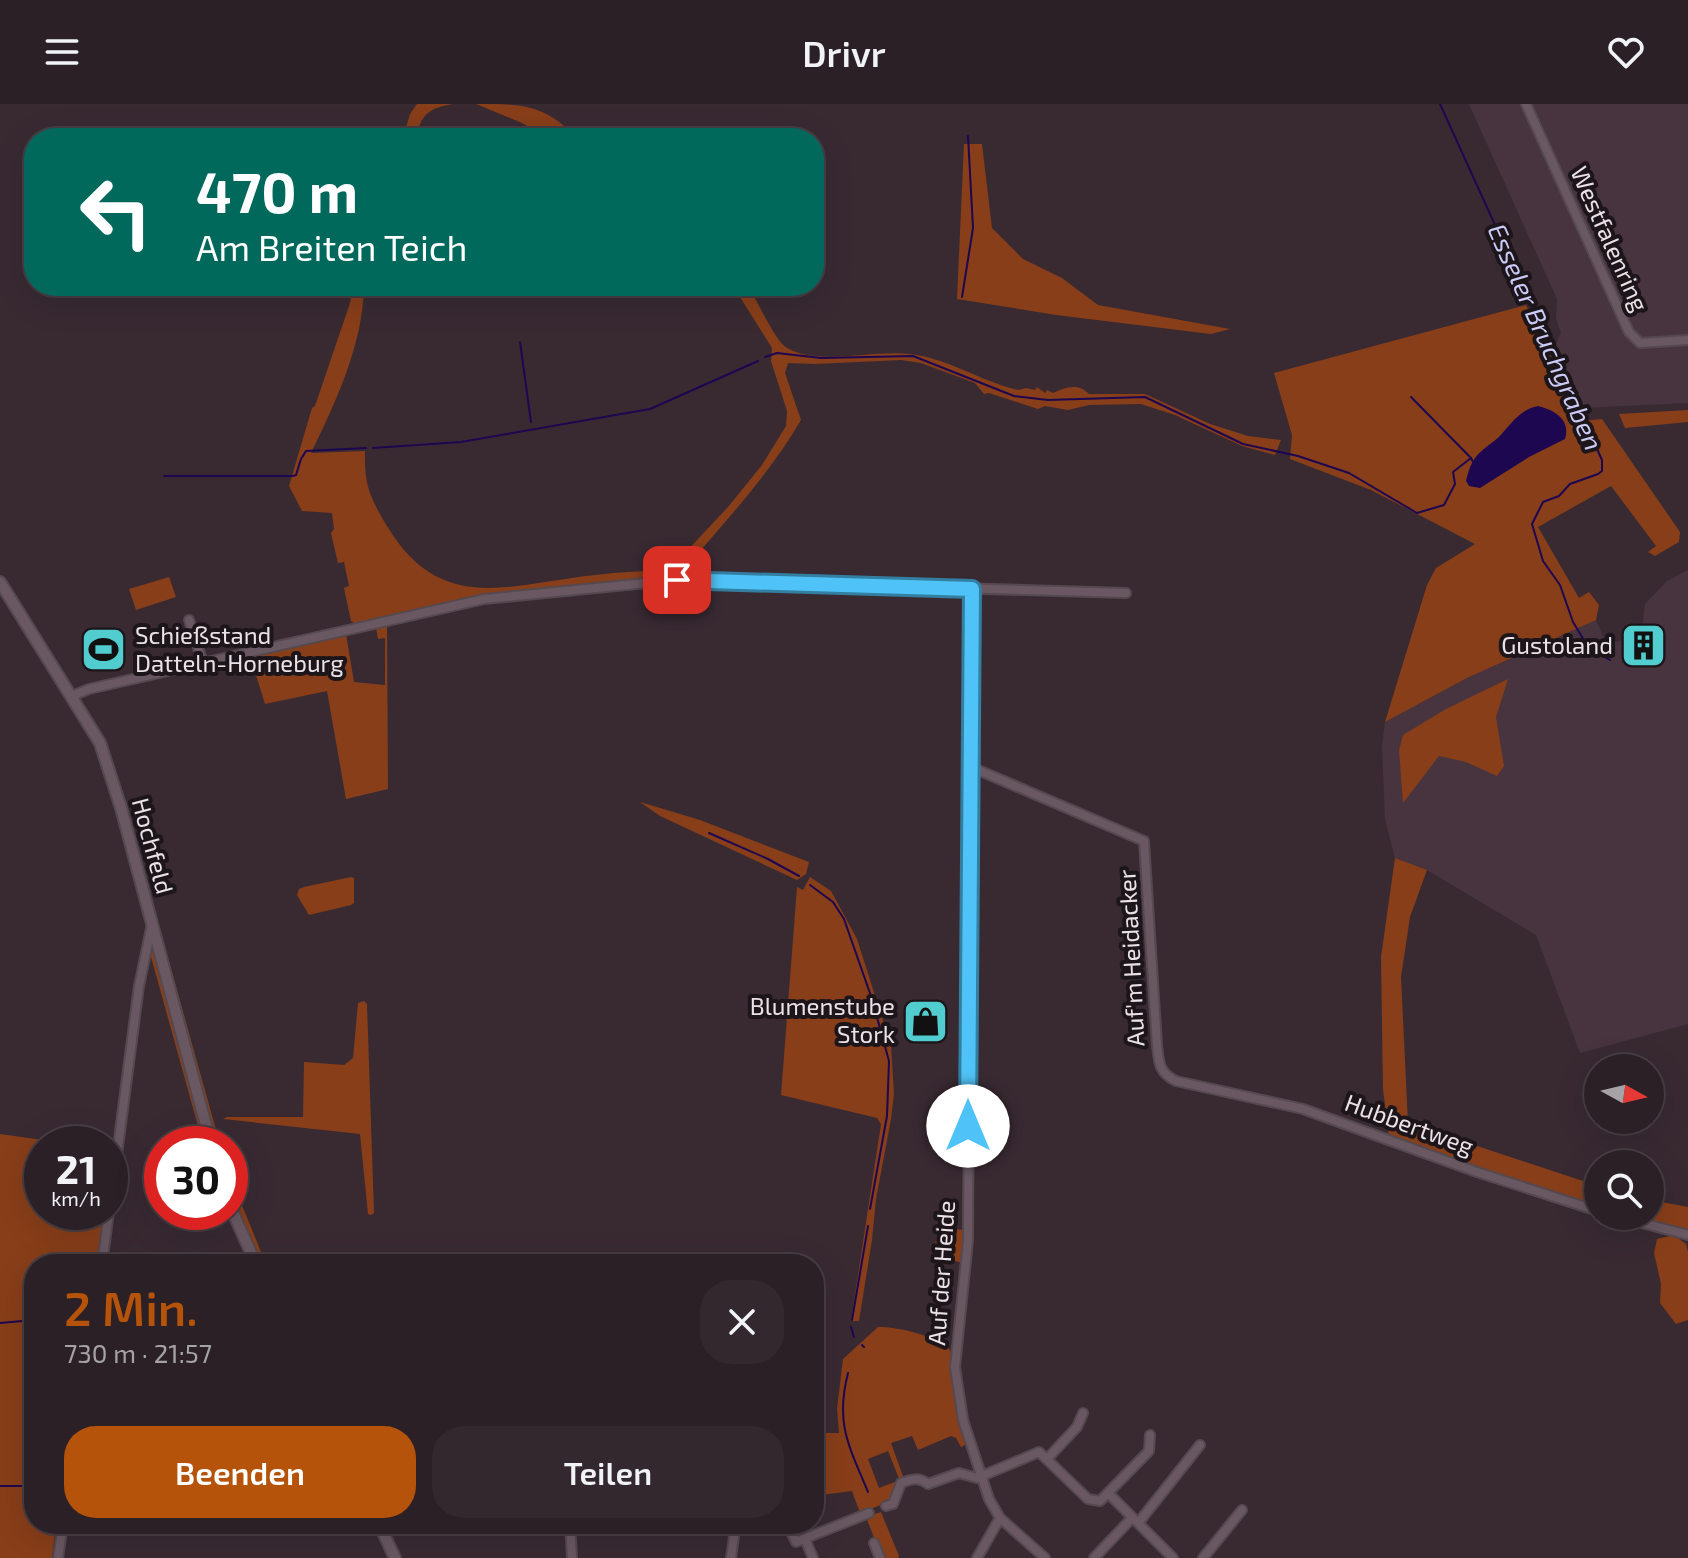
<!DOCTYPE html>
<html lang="de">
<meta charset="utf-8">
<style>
body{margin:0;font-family:"Exo 2",sans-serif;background:#33282e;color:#f1f3f6;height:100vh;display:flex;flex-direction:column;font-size:30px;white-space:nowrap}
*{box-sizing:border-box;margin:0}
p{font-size:26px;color:#a6a3a7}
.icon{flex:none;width:44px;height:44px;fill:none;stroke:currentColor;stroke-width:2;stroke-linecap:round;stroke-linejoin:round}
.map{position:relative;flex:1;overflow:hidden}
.panel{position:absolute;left:24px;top:1150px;width:800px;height:280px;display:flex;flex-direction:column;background:#2b2026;border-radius:32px;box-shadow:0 8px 32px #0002,0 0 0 2px #473e43}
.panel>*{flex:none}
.top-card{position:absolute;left:24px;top:24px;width:800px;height:168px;border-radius:32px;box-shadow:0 8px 32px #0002,0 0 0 2px #473e43;background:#00695c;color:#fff;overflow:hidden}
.needle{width:52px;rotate:98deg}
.tools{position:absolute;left:1584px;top:950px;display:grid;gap:16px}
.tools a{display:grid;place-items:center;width:80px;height:80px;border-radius:50%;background:#2b2026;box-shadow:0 8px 32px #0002,0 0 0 2px #473e43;font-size:40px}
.speed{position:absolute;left:24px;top:1022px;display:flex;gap:16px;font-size:40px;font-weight:700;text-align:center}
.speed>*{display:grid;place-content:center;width:104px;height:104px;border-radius:50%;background:#2b2026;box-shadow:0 8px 32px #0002,0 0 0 2px #473e43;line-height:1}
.speed small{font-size:20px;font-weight:400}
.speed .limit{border:12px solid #d22;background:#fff;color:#111}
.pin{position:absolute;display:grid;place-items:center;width:68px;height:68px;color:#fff;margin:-34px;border-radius:16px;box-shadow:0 4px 12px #0006}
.me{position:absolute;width:88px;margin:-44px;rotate:0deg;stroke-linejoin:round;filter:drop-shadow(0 0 6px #0008)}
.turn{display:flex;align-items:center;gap:28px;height:168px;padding:0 40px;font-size:36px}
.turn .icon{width:104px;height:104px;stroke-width:2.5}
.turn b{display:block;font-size:56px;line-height:68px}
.round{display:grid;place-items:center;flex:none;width:84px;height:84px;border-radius:32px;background:#33282e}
.head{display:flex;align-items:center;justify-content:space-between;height:136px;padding:0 40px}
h1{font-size:48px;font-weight:600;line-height:60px;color:#b45309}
.button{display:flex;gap:16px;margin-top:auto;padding:16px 40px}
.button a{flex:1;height:92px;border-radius:32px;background:#b45309;color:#fff;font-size:32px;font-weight:600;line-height:92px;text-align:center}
.button a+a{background:#33282e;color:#f1f3f6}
header{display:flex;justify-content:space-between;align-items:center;height:104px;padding:0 40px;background:#2b2026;font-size:36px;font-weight:600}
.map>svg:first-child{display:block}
.built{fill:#48343e}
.green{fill:#883e19}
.water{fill:#1d0751}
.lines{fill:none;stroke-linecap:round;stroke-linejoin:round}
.stream{stroke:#1d0751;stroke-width:2}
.minor-casing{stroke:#55494f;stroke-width:12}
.tertiary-casing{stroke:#55494f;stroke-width:14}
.minor{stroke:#695861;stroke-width:8}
.tertiary{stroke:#695861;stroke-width:10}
.route-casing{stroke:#337fa1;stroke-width:20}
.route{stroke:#4fc3f7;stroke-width:14}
.labels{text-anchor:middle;stroke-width:8;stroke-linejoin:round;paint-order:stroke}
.street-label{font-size:24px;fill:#ebe2e7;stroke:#1c1519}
.poi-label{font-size:24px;fill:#ebe2e7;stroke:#1c1519;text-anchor:end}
.water-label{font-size:26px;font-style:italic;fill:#cccbf7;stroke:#1c1519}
</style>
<header><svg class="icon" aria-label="menu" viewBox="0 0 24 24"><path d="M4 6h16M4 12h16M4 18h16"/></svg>Drivr<svg class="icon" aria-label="heart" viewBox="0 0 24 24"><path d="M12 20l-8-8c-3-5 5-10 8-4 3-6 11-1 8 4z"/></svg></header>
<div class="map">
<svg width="1688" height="1454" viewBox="0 0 1688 1454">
<rect width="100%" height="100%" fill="#392a32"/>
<path class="built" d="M 1469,0 L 1688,0 L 1688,299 L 1581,304 L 1555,242 L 1561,229 L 1556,215 L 1557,195 Z
M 1688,466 L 1688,920 L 1580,949 L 1536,831 L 1427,766 L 1395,754 L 1385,715 L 1382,643 L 1385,618 L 1467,574 L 1596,516 L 1604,534 L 1618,538 L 1642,525 L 1645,500 L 1667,477 Z"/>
<path class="green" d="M 417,0 L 453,0 C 429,4 421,10 416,34 L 403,34 L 410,10 Z
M 476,0 C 522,0 544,0 577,34 L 548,34 L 522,19 Z
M 964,40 L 982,40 L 992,124 L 1023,155 L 1062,174 L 1098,201 L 1230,225 L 1211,230 L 1056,211 L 957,195 Z
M 353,182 L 364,182 C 363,240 336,298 311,349 L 365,347 C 364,381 370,394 387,422 C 441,512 510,480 595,471 C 620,468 645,467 669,466 L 728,403 L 762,361 L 786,322 L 787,307 L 771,257 L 772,244 L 733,182 L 748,182 C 757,196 775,237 787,244 C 818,262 873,246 909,250 C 948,254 982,278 1018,286 L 1026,284 L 1035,286 L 1037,283 L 1045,289 L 1047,286 L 1053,289 C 1066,283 1078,279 1089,290 L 1145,290 L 1210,320 L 1248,332 L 1281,336 L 1275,351 L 1242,342 L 1175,311 L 1141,300 L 1089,301 L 1068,306 L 1045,302 L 1038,305 L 989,289 L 984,290 L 975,279 L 921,259 L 901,256 L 815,260 L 788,259 L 785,269 L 801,316 C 767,374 720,423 677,474 L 485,493 L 358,522 L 351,517 L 344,484 L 349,482 L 344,458 L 338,459 L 331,429 L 334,425 L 332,409 L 302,407 L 289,382 L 312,304 L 315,302 L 350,199 Z
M 1526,201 L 1582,317 L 1602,315 L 1680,428 L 1679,438 L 1655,452 L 1648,448 L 1656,442 L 1611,382 L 1538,423 L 1579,494 L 1589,488 L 1599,501 L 1596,516 L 1467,574 L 1385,618 L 1427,481 L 1436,464 L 1475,440 L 1371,386 L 1290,355 L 1292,331 L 1274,269 Z
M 1688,306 L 1688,318 L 1625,324 L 1619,310 Z
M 169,473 L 176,493 L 136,506 L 129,485 Z
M 387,522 L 388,685 L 346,695 L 327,587 L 265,600 L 250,552 L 346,530 L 354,578 L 385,581 L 385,534 L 378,535 L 376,524 Z
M 1508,575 L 1496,613 L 1504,662 L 1497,672 L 1466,658 L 1439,652 L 1403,699 L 1399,646 L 1403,631 L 1446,605 Z
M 640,698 L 700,716 L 809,758 L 806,770 L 797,776 L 660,712 Z
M 1395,754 L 1427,766 L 1410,813 L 1401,873 L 1408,1019 L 1598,1082 L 1598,1105 L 1389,1033 L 1383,985 L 1381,853 Z
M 351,773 L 354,774 L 354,799 L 351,801 L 309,811 L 297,791 L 299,785 L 304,783 Z
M 810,773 L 831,787 L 857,835 L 891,942 L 894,990 L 891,1015 L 876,1095 L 872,1136 L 859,1217 L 851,1217 L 881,1020 L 877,1014 L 781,991 L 797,783 L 803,786 Z
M 156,811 L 220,1040 L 203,1040 L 148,842 Z
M 364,897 L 367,900 L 374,1109 L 371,1111 L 368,1110 L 360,1030 L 223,1015 L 227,1013 L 303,1013 L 304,958 L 344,961 L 353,954 L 358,899 Z
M 0,1030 L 71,1040 L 42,1040 L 42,1108 L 105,1108 L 96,1160 L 34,1160 L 34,1420 L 56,1420 L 52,1454 L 0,1454 Z
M 230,1072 L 266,1160 L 249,1160 L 226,1108 L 230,1108 Z
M 1650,1096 L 1688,1103 L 1688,1130 L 1621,1112 L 1650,1112 Z
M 945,1124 L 965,1126 L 964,1159 L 933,1152 L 938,1126 Z
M 1674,1131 L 1686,1140 L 1688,1148 L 1688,1216 L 1676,1220 L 1660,1199 L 1661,1180 L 1654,1149 L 1657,1135 Z
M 878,1223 C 900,1223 929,1231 948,1242 L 952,1251 L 955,1301 L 967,1340 L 961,1343 L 956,1334 L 951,1332 L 918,1346 L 912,1332 L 891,1339 L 904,1375 L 900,1377 L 888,1347 L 868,1355 L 879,1384 L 895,1378 L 897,1383 L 891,1397 L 860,1409 L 852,1387 L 821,1391 L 824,1386 L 822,1371 L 814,1367 L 814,1329 L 839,1329 L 837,1305 L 843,1255 Z
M 881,1408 L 899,1452 L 898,1454 L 882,1454 L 866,1413 Z"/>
<path class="water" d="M 1538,302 C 1555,306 1571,316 1565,335 L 1529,353 L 1480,384 L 1469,382 L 1466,377 C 1468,369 1470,361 1475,354 C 1482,345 1491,340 1499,333 C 1511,320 1519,306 1538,302 Z"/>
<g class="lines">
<path class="stream" d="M 1440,0 L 1602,356 L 1602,367 L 1598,370 L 1570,380 L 1559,392 L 1543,398 L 1532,420 L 1543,457 L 1560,481 L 1573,518 L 1588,543 L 1610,556
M 962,193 L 973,124 L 968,32
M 520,238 L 531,318
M 765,253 L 777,249 L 821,254 L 913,252 L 1014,292 L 1048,296 L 1145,293 L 1243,340 L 1298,352 L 1349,369 L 1417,409 L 1444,401 L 1455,380 L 1453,368 L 1471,354 L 1473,358
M 1411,293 L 1471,354
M 373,344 L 461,338 L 650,305 L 758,257
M 164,372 L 293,372 L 296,371 L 301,355 L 306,347 L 366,344
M 709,729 L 768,755 L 799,772
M 810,781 L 833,798 L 844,815 L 872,895 L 889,957 L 887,1012 L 870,1105
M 852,1216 L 868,1122
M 0,1219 L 34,1216
M 851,1223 L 854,1233
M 862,1241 L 864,1243
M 848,1269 C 835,1320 849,1342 868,1388
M 0,1382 L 34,1382"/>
<defs>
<path id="minor" d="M 1526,0 L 1629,228 L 1640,239 L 1688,236
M 972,485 L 968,1137 L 955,1263 L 963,1316 L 989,1395 L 1000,1414 L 1045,1454
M 189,516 L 203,559
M 72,592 L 89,585 L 484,495 L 677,476 L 1126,489
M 971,663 L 1144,737 L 1157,941 C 1159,959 1159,969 1176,977 L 1303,1005 L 1477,1068 L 1598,1107
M 110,1104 L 139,882 L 152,820
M 1615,1112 L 1688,1131
M 102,1160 L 109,1108
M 1047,1355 L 1077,1323 L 1083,1309
M 1108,1389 L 1173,1454
M 886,1402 L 893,1400 L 901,1379 C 912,1375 919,1373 928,1380 L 959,1369 L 977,1374 L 1039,1348 L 1088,1395 L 1100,1397 L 1149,1347 L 1150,1331
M 1139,1418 L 1200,1341
M 570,1420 L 572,1454
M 682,1420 L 746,1426 L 774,1420
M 787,1420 L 796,1438 L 869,1409
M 805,1435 L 813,1454
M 874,1439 L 880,1454
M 58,1454 L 63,1420
M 731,1454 L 735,1425
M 977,1454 L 1000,1414
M 1094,1454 L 1131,1415
M 1203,1454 L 1242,1406"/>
<path id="tertiary" d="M 0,478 L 100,639 L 121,704 L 211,1040
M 230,1102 L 256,1160
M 379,1420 L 395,1454"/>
</defs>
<use href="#minor" class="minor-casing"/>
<use href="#tertiary" class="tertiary-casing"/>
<use href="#minor" class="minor"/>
<use href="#tertiary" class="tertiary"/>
</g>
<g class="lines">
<defs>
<path id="route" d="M 677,476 L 972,485 L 968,1022"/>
</defs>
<use href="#route" class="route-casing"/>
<use href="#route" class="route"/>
</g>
<defs>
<symbol id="building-square" viewBox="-11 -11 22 22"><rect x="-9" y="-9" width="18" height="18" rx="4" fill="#52cdcf" stroke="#1c1519"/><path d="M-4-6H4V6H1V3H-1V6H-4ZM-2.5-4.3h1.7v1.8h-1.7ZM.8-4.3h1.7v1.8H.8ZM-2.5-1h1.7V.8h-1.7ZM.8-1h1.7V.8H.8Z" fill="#111"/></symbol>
<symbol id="stadium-square" viewBox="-11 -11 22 22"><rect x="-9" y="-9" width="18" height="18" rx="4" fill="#52cdcf" stroke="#1c1519"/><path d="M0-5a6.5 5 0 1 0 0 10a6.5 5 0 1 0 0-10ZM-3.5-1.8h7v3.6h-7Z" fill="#111"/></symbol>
<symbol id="shop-square" viewBox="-11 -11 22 22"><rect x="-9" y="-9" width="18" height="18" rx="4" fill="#52cdcf" stroke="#1c1519"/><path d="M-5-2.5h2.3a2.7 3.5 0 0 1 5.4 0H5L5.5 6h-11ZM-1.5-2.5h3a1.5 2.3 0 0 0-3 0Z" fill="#111"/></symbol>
</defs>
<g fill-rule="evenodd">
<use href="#building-square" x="1618" y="516" width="51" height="51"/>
<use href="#stadium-square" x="78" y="520" width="51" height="51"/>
<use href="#shop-square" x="900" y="892" width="51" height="51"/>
</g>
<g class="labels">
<g class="street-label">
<text transform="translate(1609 135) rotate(66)" y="8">Westfalenring</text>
<text transform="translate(152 742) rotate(75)" y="8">Hochfeld</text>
<text transform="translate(1132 854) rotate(-93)" y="8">Auf'm Heidacker</text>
<text transform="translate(1409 1021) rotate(20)" y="8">Hubbertweg</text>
<text transform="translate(942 1169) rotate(-86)" y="8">Auf der Heide</text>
</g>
<g class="poi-label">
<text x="135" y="540" text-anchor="start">Schießstand<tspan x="135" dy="28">Datteln-Horneburg</tspan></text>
<text x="1613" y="550">Gustoland</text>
<text x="895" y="911">Blumenstube<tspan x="895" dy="28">Stork</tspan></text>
</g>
<g class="water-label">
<text transform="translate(1545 233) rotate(66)" y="9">Esseler Bruchgraben</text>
</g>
</g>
</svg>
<div class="tools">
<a><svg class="needle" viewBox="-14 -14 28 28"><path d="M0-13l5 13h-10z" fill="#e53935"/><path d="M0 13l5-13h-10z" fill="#a6a3a7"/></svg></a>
<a><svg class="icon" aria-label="search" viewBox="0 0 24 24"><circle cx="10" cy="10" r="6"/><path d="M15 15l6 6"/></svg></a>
</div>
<div class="speed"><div>21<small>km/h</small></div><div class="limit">30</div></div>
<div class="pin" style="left:677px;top:476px;background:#d93025"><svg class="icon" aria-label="arrive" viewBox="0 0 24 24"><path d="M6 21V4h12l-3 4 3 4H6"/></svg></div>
<svg class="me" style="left:968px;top:1022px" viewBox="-20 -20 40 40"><circle r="19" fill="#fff"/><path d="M0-13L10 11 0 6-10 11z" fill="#4fc3f7"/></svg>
<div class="top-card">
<div class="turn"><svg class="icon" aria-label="left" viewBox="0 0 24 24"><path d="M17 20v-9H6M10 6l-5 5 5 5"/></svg><div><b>470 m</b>Am Breiten Teich</div></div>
</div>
<section class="panel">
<div class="head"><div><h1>2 Min.</h1><p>730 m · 21:57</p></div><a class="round"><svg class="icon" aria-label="close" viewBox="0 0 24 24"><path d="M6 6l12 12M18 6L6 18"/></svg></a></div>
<div class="button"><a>Beenden</a><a>Teilen</a></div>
</section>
</div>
